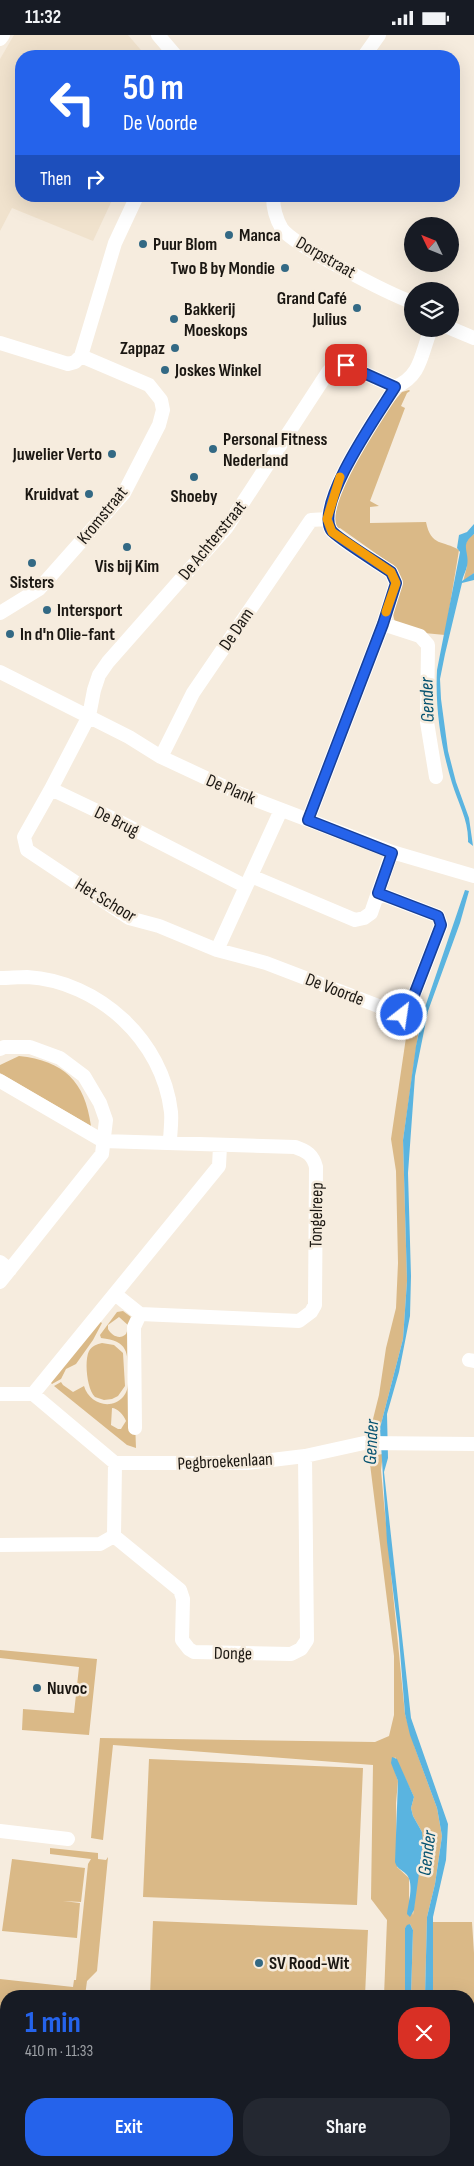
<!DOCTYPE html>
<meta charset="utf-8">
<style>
body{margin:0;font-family:"Sofia Sans Condensed",sans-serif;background:#242831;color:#f1f3f6;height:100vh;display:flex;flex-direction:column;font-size:19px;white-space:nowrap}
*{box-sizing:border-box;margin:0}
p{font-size:16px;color:#9ea1a6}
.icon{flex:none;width:28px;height:28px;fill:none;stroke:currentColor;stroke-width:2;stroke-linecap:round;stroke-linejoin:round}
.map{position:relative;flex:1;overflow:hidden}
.details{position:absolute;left:0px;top:1955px;width:475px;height:176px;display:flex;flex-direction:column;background:#171b24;border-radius:20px 20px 0 0;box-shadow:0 5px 20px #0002}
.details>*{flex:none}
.banner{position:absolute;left:15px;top:15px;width:445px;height:152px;border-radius:20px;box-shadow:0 5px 20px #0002;background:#2563eb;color:#fff;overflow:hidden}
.needle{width:32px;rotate:313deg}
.tools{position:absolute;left:404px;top:182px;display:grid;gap:10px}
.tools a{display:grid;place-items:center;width:55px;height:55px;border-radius:50%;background:#171b24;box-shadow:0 5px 20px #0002;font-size:25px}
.pin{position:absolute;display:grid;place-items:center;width:42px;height:42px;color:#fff;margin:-21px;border-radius:10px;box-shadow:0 2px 8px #0006}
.me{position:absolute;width:55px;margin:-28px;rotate:30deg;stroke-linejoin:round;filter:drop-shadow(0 0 4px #0008)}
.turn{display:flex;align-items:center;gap:18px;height:105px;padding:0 25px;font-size:22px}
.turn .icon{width:65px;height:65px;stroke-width:2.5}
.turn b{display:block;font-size:35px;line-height:42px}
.then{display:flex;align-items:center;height:48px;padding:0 25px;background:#0003;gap:10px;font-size:19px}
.round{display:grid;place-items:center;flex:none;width:52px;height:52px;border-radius:20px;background:#242831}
.overview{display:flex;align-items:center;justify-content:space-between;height:85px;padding:0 25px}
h1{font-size:30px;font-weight:700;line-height:38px;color:#2563eb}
.button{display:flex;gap:10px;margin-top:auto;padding:10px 25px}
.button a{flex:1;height:58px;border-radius:20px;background:#2563eb;color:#fff;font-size:20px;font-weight:700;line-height:58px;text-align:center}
.button a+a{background:#242831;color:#f1f3f6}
.status{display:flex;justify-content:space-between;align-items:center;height:35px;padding:0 25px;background:#171b24;direction:ltr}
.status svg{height:14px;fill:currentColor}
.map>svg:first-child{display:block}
.built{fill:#f0e2cd}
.green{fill:#dab987;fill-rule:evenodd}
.water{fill:#5ab4e0}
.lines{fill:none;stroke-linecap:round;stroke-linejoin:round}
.minor{stroke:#fff;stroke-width:14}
.route-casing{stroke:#184099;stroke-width:12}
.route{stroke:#2563eb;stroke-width:9}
.slow{stroke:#f59e0b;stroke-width:9}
.poi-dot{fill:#336984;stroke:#f6ecde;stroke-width:2}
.labels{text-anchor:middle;stroke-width:5;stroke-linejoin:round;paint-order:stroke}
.poi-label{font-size:18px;font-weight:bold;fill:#1b1712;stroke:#f6ecde;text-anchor:start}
.street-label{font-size:18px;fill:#1b1712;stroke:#f6ecde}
.water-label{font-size:19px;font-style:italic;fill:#055270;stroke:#f6ecde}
</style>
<div class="status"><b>11:32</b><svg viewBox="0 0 49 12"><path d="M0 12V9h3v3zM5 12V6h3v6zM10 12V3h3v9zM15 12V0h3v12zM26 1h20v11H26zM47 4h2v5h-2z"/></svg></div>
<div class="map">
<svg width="474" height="2131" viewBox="0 0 474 2131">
<rect width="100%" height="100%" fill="#f6ecde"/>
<path class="built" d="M 14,0 L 128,0 L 146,21 L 21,21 L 21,161 L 114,161 L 93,206 L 12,173 L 0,196 L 0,24 Z"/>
<path class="green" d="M 409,355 L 410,356 L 407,358 L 401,371 L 405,373 L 370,466 L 379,471 L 370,472 L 370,488 L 426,487 C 431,512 443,505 459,515 L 445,600 L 424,598 L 396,589 C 385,567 411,557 395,532 L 340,493 L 336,495 L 333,489 L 343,446 L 390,371 L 402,357 Z
M 474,499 L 474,538 L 463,547 L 467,531 L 465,511 L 468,503 Z
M 408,989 L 419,993 L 403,1105 L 407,1246 L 403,1304 L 380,1393 L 370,1396 L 379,1360 L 386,1313 L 396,1273 L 398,1228 L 396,1136 L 391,1104 Z
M 19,1021 C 64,1026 85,1046 91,1091 L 0,1038 L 0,1030 Z
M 123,1276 L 131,1282 L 136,1413 L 127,1410 L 54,1351 L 61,1347 L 63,1350 L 73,1357 L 84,1351 C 89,1368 110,1376 123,1362 C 129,1355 128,1348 128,1340 C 128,1317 128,1306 101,1303 L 100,1300 L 117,1277 ZM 119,1282 L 129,1291 L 126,1299 C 120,1305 112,1301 108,1294 L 108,1290 ZM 112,1373 C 117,1373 124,1380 126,1386 L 121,1394 L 118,1394 L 111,1390 Z
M 99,1286 L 102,1288 L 93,1305 L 76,1329 L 66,1334 L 61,1344 L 52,1349 L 50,1347 Z
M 102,1308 L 114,1310 L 123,1318 L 125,1351 L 118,1361 L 112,1364 L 104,1365 L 95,1362 C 87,1355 84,1326 89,1316 C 92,1311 97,1309 102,1308 Z
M 383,1419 L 381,1435 L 384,1468 L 405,1679 L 415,1713 L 437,1773 L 442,1801 L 435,1849 L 427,1882 L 425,1961 L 411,1961 L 413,1895 L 410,1889 L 405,1893 L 405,1961 L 384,1961 L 387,1885 L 371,1864 L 373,1730 L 113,1710 L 103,1805 L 91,1803 L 100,1703 L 375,1707 L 389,1701 L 394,1680 L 394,1621 L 369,1421 ZM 395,1722 L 414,1762 L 411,1773 L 413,1781 L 422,1797 L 422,1823 L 417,1845 L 413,1880 L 409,1862 L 409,1843 L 397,1832 L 396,1768 L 398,1746 L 393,1731 Z
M 0,1615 L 97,1624 L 89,1700 L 22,1695 L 23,1674 L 74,1678 L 79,1632 L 0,1623 Z
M 149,1724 L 363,1733 L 357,1870 L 143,1862 Z
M 50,1813 L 98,1818 L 98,1824 L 106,1825 L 108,1822 L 97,1936 L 87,1946 L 85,1961 L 6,1961 L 6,2052 L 0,2051 L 0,1944 L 73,1952 L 74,1945 L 76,1945 L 88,1829 L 91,1824 L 50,1819 Z
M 12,1824 L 85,1833 L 81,1867 L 63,1866 L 80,1868 L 77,1903 L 2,1896 Z
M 153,1886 L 368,1895 L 365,1961 L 150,1961 Z
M 433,1887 L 472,1887 L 474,1918 L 474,2073 L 469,2073 L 469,1961 L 433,1961 Z
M 0,2057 L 6,2058 L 6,2125 L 51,2125 L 50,2131 L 0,2131 Z
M 78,2125 L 216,2125 L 215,2131 L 77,2131 Z
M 232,2125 L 369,2125 L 369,2131 L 232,2131 Z
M 376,2125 L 398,2125 L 398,2131 L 376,2131 Z"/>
<path class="water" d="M 474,489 L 474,499 C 459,511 470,516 467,531 C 466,536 463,541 462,546 L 474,538 L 474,545 L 462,548 L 445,619 L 440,644 L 441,664 L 448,716 L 456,747 L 469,783 L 473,811 L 468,807 C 469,786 458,768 452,748 C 441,712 435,673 437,635 L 460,517 L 457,513 L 459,500 L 467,497 Z
M 465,855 L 469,856 L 460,888 L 428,976 L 415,1041 L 408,1138 L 411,1241 L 410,1281 L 399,1337 L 387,1379 L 388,1423 L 384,1437 L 411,1683 L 448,1789 L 446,1825 L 433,1882 L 433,1961 L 425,1961 L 427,1882 L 435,1849 L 442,1801 L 437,1773 L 410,1700 L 405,1679 L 399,1603 L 387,1507 L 380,1393 L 403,1304 L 407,1246 L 403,1105 L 416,1011 L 423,978 Z
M 392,1722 L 397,1724 L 414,1762 L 411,1773 L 413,1781 L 422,1797 L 423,1809 L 414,1875 L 410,1882 L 407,1879 C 408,1868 415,1848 406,1839 C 401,1834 397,1834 395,1827 L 398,1746 L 391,1728 Z
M 410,1889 L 413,1895 L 411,1961 L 405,1961 L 405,1893 L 407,1890 Z"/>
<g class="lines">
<path class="minor" d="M 158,0 L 176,21
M 0,4 L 3,0
M 364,21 L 379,0
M 273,161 C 273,173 276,184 282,194 C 295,211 389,259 412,267
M 450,293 L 474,303
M 431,294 C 421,318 422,341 395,352 C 379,378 315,468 331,495 C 336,503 381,530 391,537 L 396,548 L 383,589 L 420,601 L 428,610 L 427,687 L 436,742
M 0,308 L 68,329 L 75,327 L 81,321 L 115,208 L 137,161
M 0,578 L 39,554 L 124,458 L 159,390 L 163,375 L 161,365 L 149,350 L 81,321
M 0,637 L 129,702 L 161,722 L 238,758 L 392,817 L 474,841
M 161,722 L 193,658 L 311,485 L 327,484
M 51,754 L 24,802 L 27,815 L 129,883 L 159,891 L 217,915 L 266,928 L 402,980 L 409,973 L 441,890 L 438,881 L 378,858
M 308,785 L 383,589
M 251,841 L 355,885 L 364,883 L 371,878 L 392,817
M 245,851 L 116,785 L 51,754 L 89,681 L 94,655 L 99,640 L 108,627 L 227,492 L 328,337 L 336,329 L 346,330 L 395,352
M 217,915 L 281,775
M 0,943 C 9,943 18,942 27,942 C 99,946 163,1006 171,1077 C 172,1087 170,1098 170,1108
M 0,1014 L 4,1012 L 30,1012 L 60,1023 L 84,1041 L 100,1068 L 106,1085 L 102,1119 L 0,1247
M 0,1046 L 103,1106 L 295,1112 C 307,1116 313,1120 316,1132 L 315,1270 L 311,1277 L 299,1286 L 140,1279
M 0,1227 L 10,1235
M 115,1259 L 140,1279 L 134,1292 L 135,1393
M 469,1325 L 474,1326
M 0,1359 L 33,1359 L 115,1428 L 247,1428 L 305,1421 L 364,1408 L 474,1409
M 33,1359 L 219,1131 L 220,1111
M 115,1428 L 114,1501 L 180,1555 L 183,1564 L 182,1605 L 189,1614 L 194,1617 L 291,1619 L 301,1614 L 307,1605 L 305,1421
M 0,1510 L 100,1509 L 114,1501
M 0,1796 L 68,1804"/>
</g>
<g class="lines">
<defs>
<path id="route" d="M 346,330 L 395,352 C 379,378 315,468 331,495 C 335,502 381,530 391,537 L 396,548 L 383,589 L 308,785 L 392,818 L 378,858 L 438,881 L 441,890 L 409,973 L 402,980"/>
</defs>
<use href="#route" class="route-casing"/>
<use href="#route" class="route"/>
<path class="slow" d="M 340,442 L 327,484 L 332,497 L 391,537 L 396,548 L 386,577"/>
</g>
<g class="poi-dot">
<circle cx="229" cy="200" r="5"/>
<circle cx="143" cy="209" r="5"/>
<circle cx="285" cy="233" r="5"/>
<circle cx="357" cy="273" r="5"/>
<circle cx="174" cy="284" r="5"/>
<circle cx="175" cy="313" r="5"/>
<circle cx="165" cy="335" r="5"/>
<circle cx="213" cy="414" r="5"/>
<circle cx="112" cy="419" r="5"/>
<circle cx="194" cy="442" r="5"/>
<circle cx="89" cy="459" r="5"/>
<circle cx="127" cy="512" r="5"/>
<circle cx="32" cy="528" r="5"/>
<circle cx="47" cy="575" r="5"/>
<circle cx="10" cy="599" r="5"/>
<circle cx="37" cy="1653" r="5"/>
<circle cx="259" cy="1928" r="5"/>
</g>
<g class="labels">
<g class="poi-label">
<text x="239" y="206">Manca</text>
<text x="153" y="215">Puur Blom</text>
<text x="275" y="239" text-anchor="end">Two B by Mondie</text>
<text x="347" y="269" text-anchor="end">Grand Café<tspan x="347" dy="21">Julius</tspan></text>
<text x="184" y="280">Bakkerij<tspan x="184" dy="21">Moeskops</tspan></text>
<text x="165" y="319" text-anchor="end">Zappaz</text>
<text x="175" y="341">Joskes Winkel</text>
<text x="223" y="410">Personal Fitness<tspan x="223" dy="21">Nederland</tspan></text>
<text x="102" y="425" text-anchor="end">Juwelier Verto</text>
<text x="79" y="465" text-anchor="end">Kruidvat</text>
<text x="194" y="467" text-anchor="middle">Shoeby</text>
<text x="127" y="537" text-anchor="middle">Vis bij Kim</text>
<text x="32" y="553" text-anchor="middle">Sisters</text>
<text x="57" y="581">Intersport</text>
<text x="20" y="605">In d'n Olie-fant</text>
<text x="47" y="1659">Nuvoc</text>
<text x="269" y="1934">SV Rood-Wit</text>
</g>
<g class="street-label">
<text transform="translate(326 222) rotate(30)" y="6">Dorpstraat</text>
<text transform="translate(102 480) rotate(-51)" y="6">Kromstraat</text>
<text transform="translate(212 505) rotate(-51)" y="6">De Achterstraat</text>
<text transform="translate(236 594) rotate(-56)" y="6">De Dam</text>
<text transform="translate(231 754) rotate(23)" y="6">De Plank</text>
<text transform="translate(117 786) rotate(26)" y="6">De Brug</text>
<text transform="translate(106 865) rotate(31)" y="6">Het Schoor</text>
<text transform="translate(335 954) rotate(21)" y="6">De Voorde</text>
<text transform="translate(316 1180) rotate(-89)" y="6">Tongelreep</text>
<text transform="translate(225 1426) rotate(-3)" y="6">Pegbroekenlaan</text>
<text transform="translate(233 1618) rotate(1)" y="6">Donge</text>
</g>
<g class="water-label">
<text transform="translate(426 665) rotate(-92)" y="7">Gender</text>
<text transform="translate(370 1407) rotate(-87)" y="7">Gender</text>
<text transform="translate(426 1818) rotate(-83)" y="7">Gender</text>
</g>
</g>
</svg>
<div class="tools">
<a><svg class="needle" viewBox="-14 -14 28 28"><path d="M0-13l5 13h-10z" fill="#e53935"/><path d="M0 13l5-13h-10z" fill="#9ea1a6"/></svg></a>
<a><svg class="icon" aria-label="layers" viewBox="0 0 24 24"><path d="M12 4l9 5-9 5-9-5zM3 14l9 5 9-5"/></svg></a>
</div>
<div class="pin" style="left:346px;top:330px;background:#d93025"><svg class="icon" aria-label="arrive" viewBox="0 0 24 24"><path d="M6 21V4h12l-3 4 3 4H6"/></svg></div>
<svg class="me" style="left:402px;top:980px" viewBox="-20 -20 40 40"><circle r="17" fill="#2563eb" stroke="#fff" stroke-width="3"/><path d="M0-11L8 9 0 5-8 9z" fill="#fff"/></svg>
<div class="banner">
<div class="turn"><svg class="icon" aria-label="left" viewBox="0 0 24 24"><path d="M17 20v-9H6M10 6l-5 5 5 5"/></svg><div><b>50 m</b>De Voorde</div></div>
<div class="then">Then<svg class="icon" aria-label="right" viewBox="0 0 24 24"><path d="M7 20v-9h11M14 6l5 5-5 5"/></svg></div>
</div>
<section class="details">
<div class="overview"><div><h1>1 min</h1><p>410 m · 11:33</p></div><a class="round" style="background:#d93025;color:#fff"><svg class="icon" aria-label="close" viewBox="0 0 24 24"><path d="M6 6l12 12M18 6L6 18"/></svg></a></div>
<div class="button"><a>Exit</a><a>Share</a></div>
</section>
</div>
